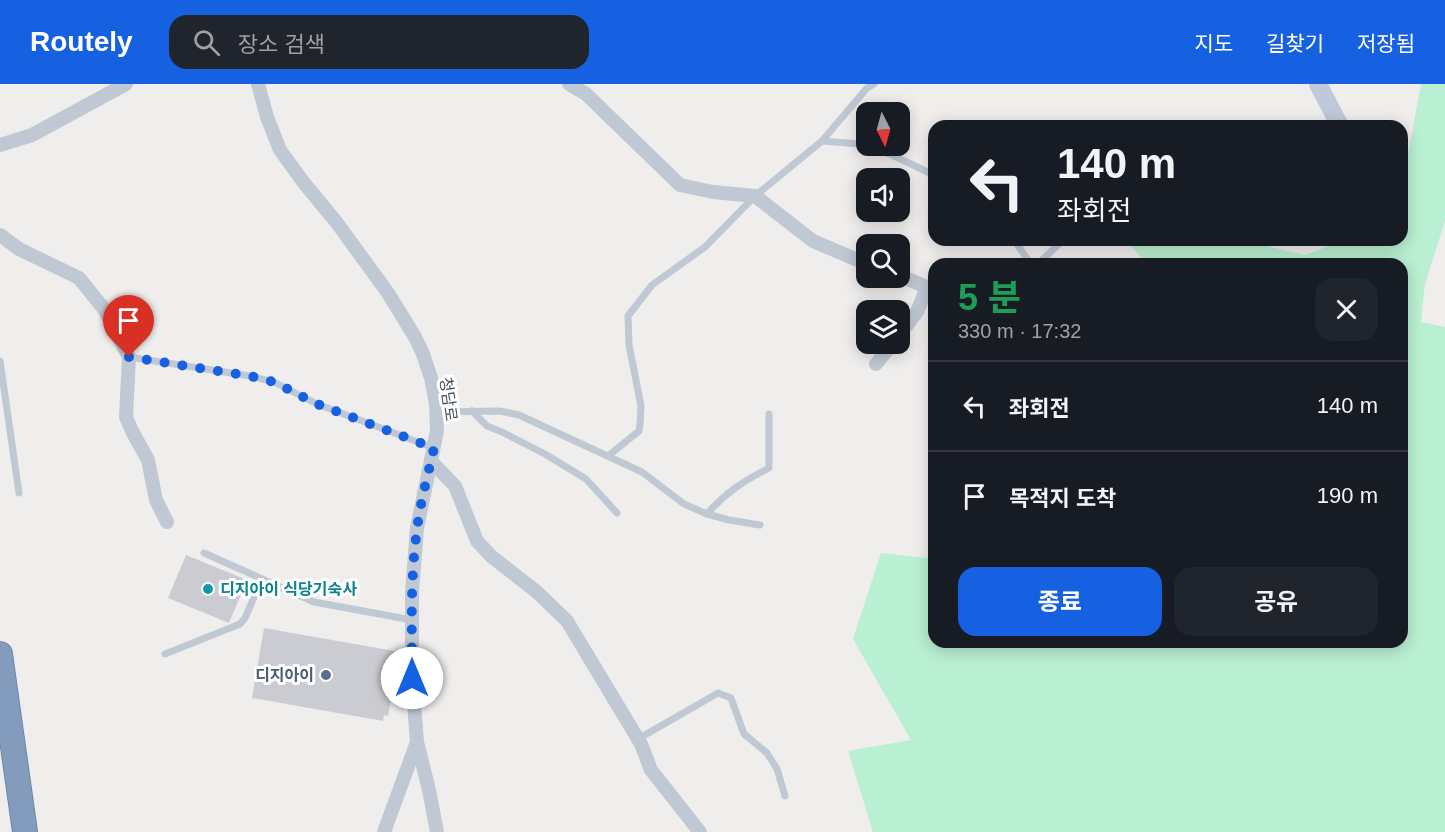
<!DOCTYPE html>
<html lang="ko">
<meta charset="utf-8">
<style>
body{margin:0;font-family:Helvetica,"Noto Sans KR",sans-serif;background:#20242c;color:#f1f3f6;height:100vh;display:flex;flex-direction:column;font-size:22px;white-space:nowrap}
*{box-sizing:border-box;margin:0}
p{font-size:20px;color:#9ea1a6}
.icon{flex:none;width:33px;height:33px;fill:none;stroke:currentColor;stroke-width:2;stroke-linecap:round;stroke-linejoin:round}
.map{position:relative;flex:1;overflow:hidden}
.panel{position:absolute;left:928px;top:174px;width:480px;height:390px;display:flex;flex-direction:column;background:#171b24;border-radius:18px;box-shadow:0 3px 15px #0003}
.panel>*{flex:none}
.banner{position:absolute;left:928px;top:36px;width:480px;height:126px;border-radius:18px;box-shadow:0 3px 15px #0003;background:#171b24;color:#f1f3f6;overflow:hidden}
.needle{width:39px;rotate:174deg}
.tools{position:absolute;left:856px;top:18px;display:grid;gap:12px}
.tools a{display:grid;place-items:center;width:54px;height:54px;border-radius:12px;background:#171b24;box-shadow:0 3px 15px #0003;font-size:30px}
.pin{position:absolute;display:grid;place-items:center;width:51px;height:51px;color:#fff;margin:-62px -26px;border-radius:50% 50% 50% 0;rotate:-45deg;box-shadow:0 0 6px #0007}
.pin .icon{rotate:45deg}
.me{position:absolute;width:66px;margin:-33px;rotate:0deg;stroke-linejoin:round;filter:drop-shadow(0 0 4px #0008)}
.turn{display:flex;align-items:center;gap:21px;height:126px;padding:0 30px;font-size:27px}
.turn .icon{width:78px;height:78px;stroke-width:2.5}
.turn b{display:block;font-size:42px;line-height:51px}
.round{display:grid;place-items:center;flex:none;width:63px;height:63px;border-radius:18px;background:#20242c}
.headline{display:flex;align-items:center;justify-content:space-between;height:102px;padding:0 30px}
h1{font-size:36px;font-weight:700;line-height:45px;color:#1e9e55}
.action{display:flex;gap:12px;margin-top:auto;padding:12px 30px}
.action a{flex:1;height:69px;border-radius:18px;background:#1561e2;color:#fff;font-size:24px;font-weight:700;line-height:69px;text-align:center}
.action a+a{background:#20242c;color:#f1f3f6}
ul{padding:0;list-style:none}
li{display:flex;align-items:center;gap:18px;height:90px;padding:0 30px;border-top:2px solid #363941}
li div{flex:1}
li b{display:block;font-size:22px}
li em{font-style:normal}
header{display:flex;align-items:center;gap:36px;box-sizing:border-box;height:84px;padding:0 30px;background:#1561e2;color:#fff}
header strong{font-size:28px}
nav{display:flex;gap:33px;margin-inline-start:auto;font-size:21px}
.search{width:420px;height:54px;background:#20242c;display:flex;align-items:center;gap:15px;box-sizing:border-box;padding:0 21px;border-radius:18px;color:#9ea1a6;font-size:22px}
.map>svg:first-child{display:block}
.green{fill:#b9efd2}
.building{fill:#caccd2}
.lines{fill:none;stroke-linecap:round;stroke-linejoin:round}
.highway-casing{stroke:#6e87a9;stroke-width:26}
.lane{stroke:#c0c8d3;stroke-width:7}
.street{stroke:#c0c8d3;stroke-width:14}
.secondary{stroke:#bfc9d7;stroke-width:18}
.highway{stroke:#839cbe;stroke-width:24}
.route{stroke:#1561e2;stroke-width:10;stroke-dasharray:0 18}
.culture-dot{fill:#0f9aa8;stroke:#fff;stroke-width:2}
.service-dot{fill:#5c6f8a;stroke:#fff;stroke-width:2}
.labels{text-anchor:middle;stroke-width:6;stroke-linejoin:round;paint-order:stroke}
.street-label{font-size:16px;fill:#454f5b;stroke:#fff}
.culture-label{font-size:16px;font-weight:bold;fill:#0d838f;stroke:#fff;text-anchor:start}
.service-label{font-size:16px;font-weight:bold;fill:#4e5e75;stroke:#fff;text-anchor:end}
</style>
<header>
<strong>Routely</strong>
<div class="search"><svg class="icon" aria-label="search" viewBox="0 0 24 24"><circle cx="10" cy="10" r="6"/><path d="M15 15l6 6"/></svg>장소 검색</div>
<nav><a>지도</a><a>길찾기</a><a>저장됨</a></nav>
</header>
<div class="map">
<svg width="1445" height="748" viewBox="0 0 1445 748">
<rect width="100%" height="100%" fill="#f0eded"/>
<path class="green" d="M 1421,0 L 1445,0 L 1445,137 L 1425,200 L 1421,238 L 1445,243 L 1445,748 L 873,748 L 848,667 L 911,656 L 853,555 L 881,469 L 934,475 L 934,558 L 1402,558 L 1402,180 L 1146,180 L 1134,165 L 1125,156 L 1268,156 L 1270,163 L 1305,171 L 1346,156 L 1402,156 L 1403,98 Z"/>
<path class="building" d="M 186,471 L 247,496 L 229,539 L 168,514 Z
M 264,544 L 400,568 L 388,632 L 384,631 L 383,637 L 252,614 Z"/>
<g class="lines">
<defs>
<path id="highway" d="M 0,570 L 25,748"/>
</defs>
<use href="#highway" class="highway-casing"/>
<path class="lane" d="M 822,57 L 860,60 L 892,71 L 934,91
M 1014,156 L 1031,180
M 1038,180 L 1061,158
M 129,273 L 250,292 L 274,298 L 317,320 L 434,364
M 0,277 L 19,409
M 472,327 L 487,342 L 502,348 L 545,370 L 586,395 L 617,429
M 437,328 L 500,327 L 519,331 L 642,388 L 684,420 L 707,430 L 729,436 L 760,441
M 608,372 L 639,347 L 640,340 L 641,322 L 629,261 L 628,232 L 652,201 L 705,163 L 755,112 L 822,57 L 867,4 L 874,0
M 707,430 C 726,408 744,397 769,384 L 769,330
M 204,469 L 314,518 L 412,536
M 165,570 L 240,540 L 245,534 L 262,495
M 638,655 L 718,609 L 731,614 L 744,650 L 767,669 L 777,685 L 785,712"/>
<path class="street" d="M 258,0 L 267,33 L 280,66 L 304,99 L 337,139 L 388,209 L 415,253 L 423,270 L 431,294 L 436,320 L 437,347 L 417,444 L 412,508 L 412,594 L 417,658 L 384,748
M 569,0 L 586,10 L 680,101 L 713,108 L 755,112 L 813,157 L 867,180
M 0,61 L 32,51 L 126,0
M 0,151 L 19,165 L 79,194 L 104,225 L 129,273 L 126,333 L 132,347 L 148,376 L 156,416 L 167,438
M 900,192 L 927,203 L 917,228 L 900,250
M 876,280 L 892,260
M 431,377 L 455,402 L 477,457 L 491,472 L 537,508 L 567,537 L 641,660 L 651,686 L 700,748
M 417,658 L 429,706 L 437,748"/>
<path class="secondary" d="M 1318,0 L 1340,42"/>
<use href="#highway" class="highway"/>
</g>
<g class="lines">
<path class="route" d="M 129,273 L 250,292 L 274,298 L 317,320 L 434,364 C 428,391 420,419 417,446 C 410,495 412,545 412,594"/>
</g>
<circle class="culture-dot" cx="208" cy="505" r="6"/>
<circle class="service-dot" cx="326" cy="591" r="6"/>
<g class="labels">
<g class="street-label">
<text transform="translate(449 315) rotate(82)" y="6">청담로</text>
</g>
<g class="culture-label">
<text x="220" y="511">디지아이 식당기숙사</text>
</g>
<g class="service-label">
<text x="314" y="597">디지아이</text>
</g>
</g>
</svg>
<div class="tools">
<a><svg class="needle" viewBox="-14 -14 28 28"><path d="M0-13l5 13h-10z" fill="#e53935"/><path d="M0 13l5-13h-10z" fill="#9ea1a6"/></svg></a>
<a><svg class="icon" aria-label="sound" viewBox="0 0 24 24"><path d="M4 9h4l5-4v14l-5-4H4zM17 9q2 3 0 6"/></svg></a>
<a><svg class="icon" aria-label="search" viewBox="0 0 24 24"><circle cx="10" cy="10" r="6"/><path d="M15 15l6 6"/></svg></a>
<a><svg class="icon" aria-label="layers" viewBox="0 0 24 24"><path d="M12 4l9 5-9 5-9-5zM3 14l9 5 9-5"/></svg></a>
</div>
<div class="pin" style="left:129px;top:273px;background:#d93025"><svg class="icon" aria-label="arrive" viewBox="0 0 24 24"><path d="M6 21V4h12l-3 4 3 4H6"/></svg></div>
<svg class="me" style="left:412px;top:594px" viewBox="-20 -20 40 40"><circle r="19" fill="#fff"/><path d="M0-13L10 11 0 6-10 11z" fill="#1561e2"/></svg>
<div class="banner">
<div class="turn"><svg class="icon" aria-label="left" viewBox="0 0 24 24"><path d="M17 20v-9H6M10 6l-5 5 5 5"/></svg><div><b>140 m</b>좌회전</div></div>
</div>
<section class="panel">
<div class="headline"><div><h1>5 분</h1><p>330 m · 17:32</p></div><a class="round"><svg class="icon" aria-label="close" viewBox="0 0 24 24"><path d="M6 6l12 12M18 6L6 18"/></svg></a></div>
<ul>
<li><svg class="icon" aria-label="left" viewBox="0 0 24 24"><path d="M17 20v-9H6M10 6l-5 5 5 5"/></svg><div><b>좌회전</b></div><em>140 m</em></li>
<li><svg class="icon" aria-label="arrive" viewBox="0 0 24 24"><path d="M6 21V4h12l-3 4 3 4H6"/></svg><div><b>목적지 도착</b></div><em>190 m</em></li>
</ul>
<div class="action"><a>종료</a><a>공유</a></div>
</section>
</div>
